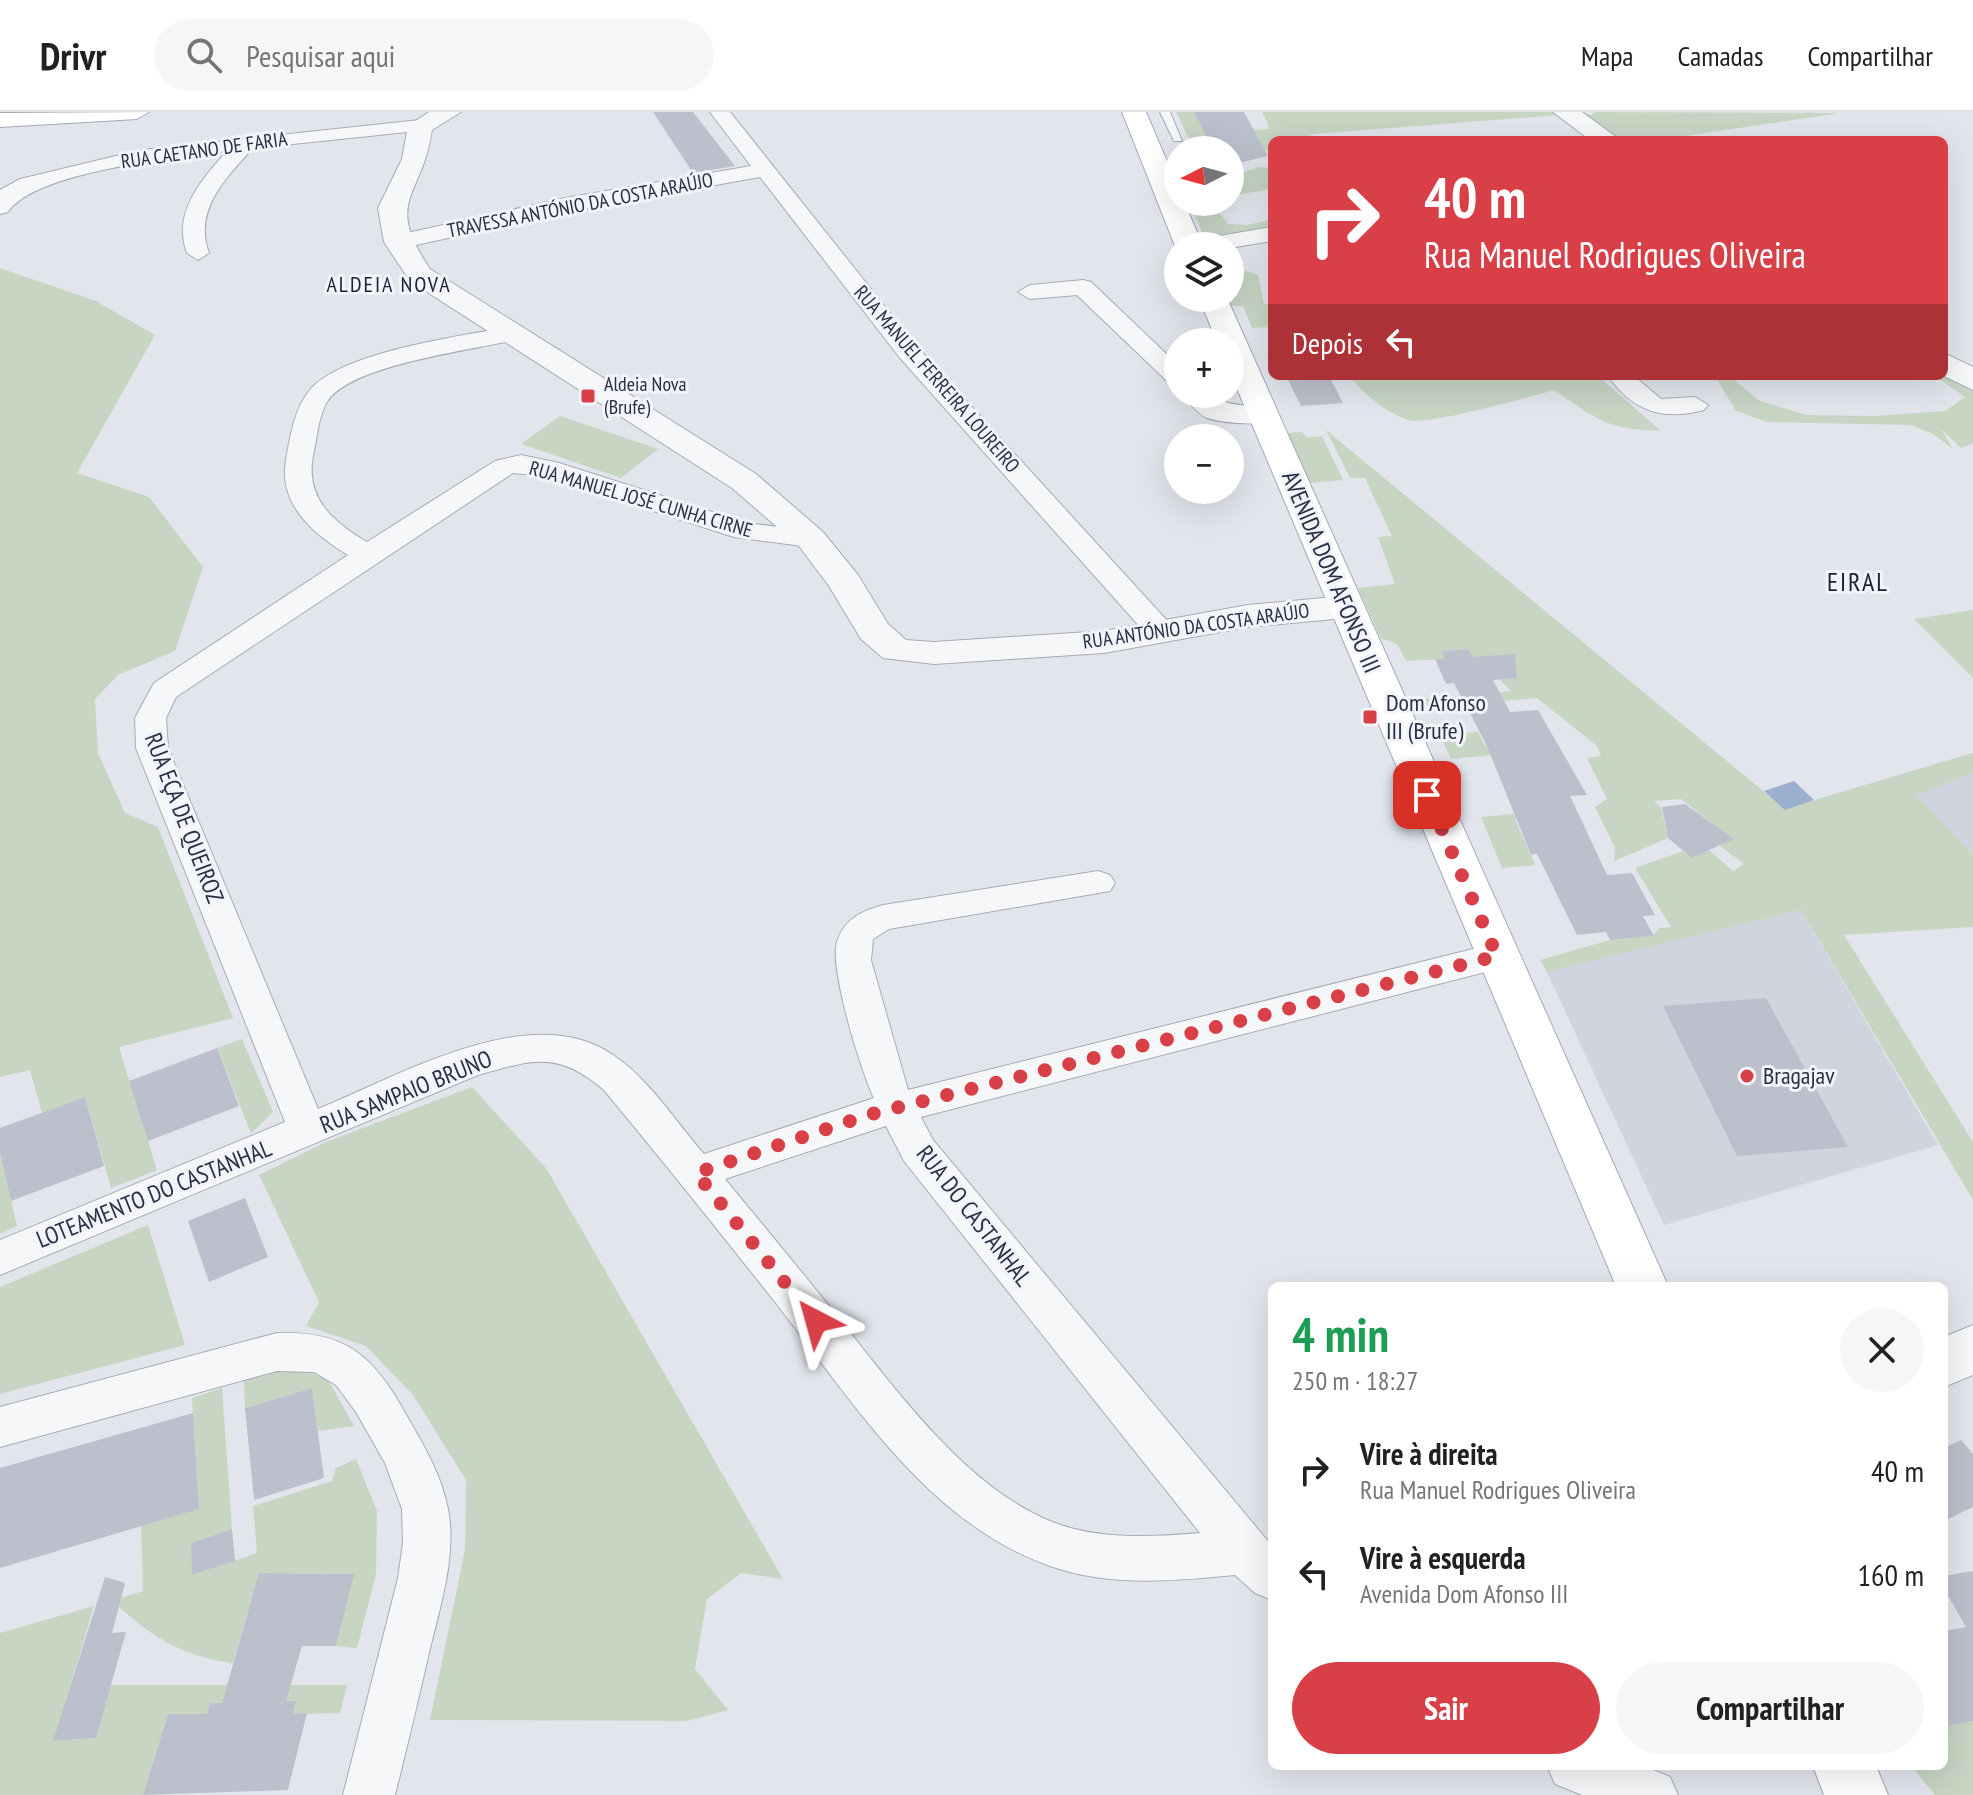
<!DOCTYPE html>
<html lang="pt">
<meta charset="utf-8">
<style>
body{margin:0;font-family:"PT Sans Narrow",sans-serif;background:#f6f6f6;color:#202124;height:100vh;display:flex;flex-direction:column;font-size:30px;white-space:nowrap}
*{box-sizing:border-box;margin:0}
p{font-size:26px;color:#757577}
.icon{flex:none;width:44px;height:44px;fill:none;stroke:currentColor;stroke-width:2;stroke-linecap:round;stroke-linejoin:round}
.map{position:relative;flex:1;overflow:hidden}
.sheet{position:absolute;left:1268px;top:1170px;width:680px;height:488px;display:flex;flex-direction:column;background:#fff;border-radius:12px;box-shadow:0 8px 32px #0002}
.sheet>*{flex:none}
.banner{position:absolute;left:1268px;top:24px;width:680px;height:244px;border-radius:12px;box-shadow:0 8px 32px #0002;background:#d93f47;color:#fff;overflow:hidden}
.needle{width:52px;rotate:264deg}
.controls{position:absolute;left:1164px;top:24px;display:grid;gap:16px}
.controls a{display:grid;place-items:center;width:80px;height:80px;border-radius:50%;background:#fff;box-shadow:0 8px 32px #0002;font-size:40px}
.pin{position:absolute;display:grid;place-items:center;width:68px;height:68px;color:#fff;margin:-34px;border-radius:16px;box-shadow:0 4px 12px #0006}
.me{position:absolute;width:88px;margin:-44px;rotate:321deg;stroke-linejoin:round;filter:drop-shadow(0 0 6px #0008)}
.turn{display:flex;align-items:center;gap:28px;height:168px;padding:0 24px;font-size:36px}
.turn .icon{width:104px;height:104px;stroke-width:2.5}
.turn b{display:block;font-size:56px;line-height:68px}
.then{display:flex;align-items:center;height:76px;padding:0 24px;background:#0003;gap:16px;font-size:30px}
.round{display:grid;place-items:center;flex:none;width:84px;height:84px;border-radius:42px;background:#f6f6f6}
.summary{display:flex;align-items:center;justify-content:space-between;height:136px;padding:0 24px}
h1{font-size:48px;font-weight:700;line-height:60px;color:#1e9e55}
.button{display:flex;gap:16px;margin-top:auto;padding:16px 24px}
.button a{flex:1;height:92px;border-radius:48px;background:#d93f47;color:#fff;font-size:32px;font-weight:700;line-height:92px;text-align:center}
.button a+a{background:#f6f6f6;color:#202124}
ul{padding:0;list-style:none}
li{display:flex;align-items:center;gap:24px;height:104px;padding:0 24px}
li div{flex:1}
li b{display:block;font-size:30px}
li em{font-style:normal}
header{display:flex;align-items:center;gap:48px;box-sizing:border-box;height:112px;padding:0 40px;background:#fff;border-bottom:2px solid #e0e0e0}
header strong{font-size:38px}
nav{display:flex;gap:44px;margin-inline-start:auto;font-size:28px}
.search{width:560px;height:72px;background:#f6f6f6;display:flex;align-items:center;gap:20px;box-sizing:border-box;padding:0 28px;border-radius:44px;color:#757577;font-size:30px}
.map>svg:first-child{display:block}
.built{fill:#d0d4de}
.green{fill:#c6d6c3}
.water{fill:#9bafce}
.building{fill:#bcc0cc}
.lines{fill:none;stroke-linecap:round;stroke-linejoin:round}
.service-casing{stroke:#a7abb7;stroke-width:2}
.minor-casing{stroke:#a7abb7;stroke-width:2}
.tertiary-casing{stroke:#a7abb7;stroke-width:2}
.primary-casing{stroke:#a1a8b8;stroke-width:2}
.service{fill:#f6f7f9;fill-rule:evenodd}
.minor{fill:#f6f7f9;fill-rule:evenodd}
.tertiary{fill:#f6f7f9;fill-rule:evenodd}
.primary{fill:#fff;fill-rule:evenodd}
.route{stroke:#d93f47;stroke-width:14;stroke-dasharray:0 25.2}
.poi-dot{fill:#d93f47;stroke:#f2f4f9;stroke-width:3}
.labels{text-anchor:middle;stroke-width:6;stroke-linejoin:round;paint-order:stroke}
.far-street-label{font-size:20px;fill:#293045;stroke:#f2f4f9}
.far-poi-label{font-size:20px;fill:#293045;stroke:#f2f4f9;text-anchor:start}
.far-neighbourhood-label{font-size:22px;letter-spacing:2px;fill:#1b2136;stroke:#f2f4f9}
.street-label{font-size:24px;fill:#293045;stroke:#f2f4f9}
.poi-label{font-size:24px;fill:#293045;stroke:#f2f4f9;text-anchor:start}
.neighbourhood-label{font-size:26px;letter-spacing:2px;fill:#1b2136;stroke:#f2f4f9}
</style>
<header>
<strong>Drivr</strong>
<div class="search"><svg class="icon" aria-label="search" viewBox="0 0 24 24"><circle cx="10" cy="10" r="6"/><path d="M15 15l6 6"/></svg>Pesquisar aqui</div>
<nav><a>Mapa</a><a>Camadas</a><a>Compartilhar</a></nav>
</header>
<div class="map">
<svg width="1973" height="1683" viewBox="0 0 1973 1683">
<rect width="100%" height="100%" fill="#e2e5ec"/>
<path class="built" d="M 1973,641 L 1973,796 L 1805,805 L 1938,1033 L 1664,1113 L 1547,860 L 1800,798 L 1814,688 Z"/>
<path class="green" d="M 1176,0 L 1194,0 L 1204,20 L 1270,17 L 1262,0 L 1553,0 L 1558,3 L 1313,22 L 1302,28 L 1272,28 L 1272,38 L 1230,39 L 1221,29 L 1191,31 Z
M 1581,0 L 1591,3 L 1596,0 L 1840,1 L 1658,28 L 1617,28 Z
M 1259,55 L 1272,56 L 1272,77 L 1230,84 L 1230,65 Z
M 1189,90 L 1218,90 L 1217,98 L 1228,112 L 1247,113 L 1272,107 L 1272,116 L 1228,125 L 1203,122 Z
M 0,156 L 96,189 L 155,223 L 77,361 L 149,385 L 203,455 L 175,539 L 118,563 L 95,587 L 98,641 L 125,701 L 158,715 L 233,906 L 119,935 L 157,1058 L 111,1076 L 85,985 L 42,1001 L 30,958 L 0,965 Z
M 1246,159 L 1258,163 L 1264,192 L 1272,192 L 1272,215 L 1252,216 L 1243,194 L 1231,194 L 1228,186 L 1230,160 Z
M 1349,264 L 1598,264 L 1661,319 C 1605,317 1599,308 1554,278 C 1530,285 1427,314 1408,308 C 1383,299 1366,283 1349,264 Z
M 1715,264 L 1729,264 L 1760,289 L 1806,303 L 1872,304 L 1945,299 L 1965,285 L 1935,264 L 1944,264 L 1973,277 L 1973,331 L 1961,336 L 1941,317 L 1953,337 L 1933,322 L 1910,313 L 1767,310 L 1736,299 Z
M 560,304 L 658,337 L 621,366 L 521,332 Z
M 1326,318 L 1785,697 L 1973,641 L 1973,661 L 1916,683 L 1973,742 L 1973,815 L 1844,823 L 1973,1030 L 1973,1088 L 1801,798 L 1547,860 L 1540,848 L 1610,828 L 1653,824 L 1659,816 L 1671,815 L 1635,756 L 1683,739 L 1692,746 L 1709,738 L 1733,759 L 1744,752 L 1720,734 L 1728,724 L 1681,687 L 1654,689 L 1661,695 L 1668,726 L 1614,749 L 1615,736 L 1595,695 L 1607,687 L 1587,646 L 1601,644 L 1597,634 L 1537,586 L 1428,595 L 1424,587 L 1511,579 L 1485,553 L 1477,553 L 1468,537 L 1441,539 L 1445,547 L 1406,549 L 1397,532 L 1381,526 L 1358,476 L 1395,472 L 1378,425 L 1392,424 L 1365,366 L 1350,366 Z
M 1302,320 L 1307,326 L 1322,324 L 1343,368 L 1310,371 L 1286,321 Z
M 1973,498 L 1973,566 L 1914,507 Z
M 1478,620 L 1485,634 L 1555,628 L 1560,637 L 1451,647 L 1440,623 Z
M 1542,699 L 1545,704 L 1515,707 L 1535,753 L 1502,756 L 1481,705 Z
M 242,927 L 273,1000 L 251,1021 L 217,936 Z
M 472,975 L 546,1056 L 783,1467 L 741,1461 L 707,1487 L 695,1557 L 728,1598 L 687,1609 L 430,1608 L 465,1438 L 466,1368 L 413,1283 L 366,1234 L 306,1214 L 319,1190 L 259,1063 L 326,1030 Z
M 0,1040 L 17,1114 L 0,1122 Z
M 148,1113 L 185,1233 L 0,1282 L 0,1175 Z
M 298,1255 L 327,1266 L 354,1314 L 318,1319 L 312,1276 L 245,1296 L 244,1264 Z
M 222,1276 L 232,1417 L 191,1431 L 193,1463 L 257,1441 L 253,1394 L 332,1369 L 336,1356 L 356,1347 L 377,1399 L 376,1462 L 357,1536 L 336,1534 L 353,1462 L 272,1461 L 255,1476 L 233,1551 C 185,1545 155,1527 119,1495 L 121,1486 L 143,1479 L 141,1414 L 199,1396 L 192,1286 Z
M 94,1494 L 54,1629 L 96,1626 L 110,1573 L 347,1573 L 340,1601 L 293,1602 L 295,1589 L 210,1591 L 207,1602 L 168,1602 L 143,1683 L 0,1683 L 0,1521 Z
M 1973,1609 L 1973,1683 L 1935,1683 L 1911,1654 L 1944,1654 L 1944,1612 Z"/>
<path class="water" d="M 1794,669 L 1814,688 L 1785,698 L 1764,679 Z"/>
<path class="building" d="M 653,0 L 693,0 L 735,54 L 693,61 Z
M 1194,0 L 1244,0 L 1268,44 L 1239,51 L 1230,45 L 1230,38 L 1213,38 Z
M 1286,264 L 1329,264 L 1343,291 L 1301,294 Z
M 1468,537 L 1473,545 L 1515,542 L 1517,566 L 1493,568 L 1510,600 L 1538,598 L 1587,683 L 1570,684 L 1607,763 L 1632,761 L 1655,803 L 1643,804 L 1654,824 L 1610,828 L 1606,820 L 1577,823 L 1537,742 L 1531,743 L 1487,634 L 1454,571 L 1446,572 L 1435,547 L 1445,547 L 1441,539 Z
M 1685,692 L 1734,727 L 1692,746 L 1668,726 L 1662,695 Z
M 1766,886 L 1848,1035 L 1737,1044 L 1663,894 Z
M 217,936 L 239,994 L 148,1029 L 129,969 Z
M 85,985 L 104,1054 L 11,1089 L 0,1040 L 0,1016 Z
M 245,1086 L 268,1145 L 209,1170 L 188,1109 Z
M 312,1276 L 324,1366 L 254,1388 L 245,1296 Z
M 193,1301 L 199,1397 L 0,1456 L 0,1356 Z
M 1961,1328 L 1973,1342 L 1973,1395 L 1944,1409 L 1944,1336 Z
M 232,1417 L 235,1449 L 192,1463 L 191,1431 Z
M 1973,1459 L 1973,1609 L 1944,1614 L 1944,1519 L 1966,1515 L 1944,1477 L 1944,1464 Z
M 259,1461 L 354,1462 L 336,1534 L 302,1534 L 286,1589 L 296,1589 L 293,1602 L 307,1601 L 288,1678 L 143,1683 L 168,1602 L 207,1602 L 210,1591 L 222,1591 Z
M 105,1465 L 125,1471 L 112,1521 L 126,1520 L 96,1626 L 53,1629 Z"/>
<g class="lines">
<defs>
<path id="service" d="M 1160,0 L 1170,0 L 1182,29 L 1174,29 Z"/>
<path id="minor" d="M 710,0 L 730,0 L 918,236 L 1171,513 L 1175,519 L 1171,525 L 1149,525 L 900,246 L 760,65 L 565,100 L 398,137 L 387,130 L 398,123 L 565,86 L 751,54 Z
M 420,8 L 430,14 L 427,18 L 253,36 C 226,66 193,98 209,141 L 198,148 L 187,141 C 172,101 201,68 227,39 C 177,46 35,59 8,100 L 0,102 L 0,78 L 20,67 L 141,38 Z
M 1272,115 L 1272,129 L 1230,136 L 1190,134 L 1201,127 Z
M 1083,168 L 1091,170 L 1178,253 L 1178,274 L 1169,271 L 1077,183 L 1030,187 L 1018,180 L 1030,173 Z
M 510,215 L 519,217 L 522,222 L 519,227 C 476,238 350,252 327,290 C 318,305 317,327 313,344 C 305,386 333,410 367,430 L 495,349 L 521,343 L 559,351 L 747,411 L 811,419 L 821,421 L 825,427 L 821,433 L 811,435 L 734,425 L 544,364 L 513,361 L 176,585 L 166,606 L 168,636 L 318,997 C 399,964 531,886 613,943 C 649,967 676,1010 704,1042 L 874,986 C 861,960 829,855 837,830 C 844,807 862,799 883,793 L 1098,759 L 1110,763 L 1115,771 L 1110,779 L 889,817 L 873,827 L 871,848 L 908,978 L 1497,831 L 1510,835 L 1515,844 L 1510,853 L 1497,857 L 921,1005 L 933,1028 L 1272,1434 L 1272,1488 L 1255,1481 L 1235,1463 C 1174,1469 1109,1475 1050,1454 C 927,1411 852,1288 775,1190 C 719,1119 662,1048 604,978 C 558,939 534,947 478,963 L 0,1163 L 0,1128 L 285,1010 L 136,636 L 135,606 L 154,571 L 348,443 C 313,422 278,392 286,348 C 290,325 294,298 309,279 C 340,240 461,224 510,215 ZM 886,1014 L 904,1049 L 1200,1421 C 1153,1425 1100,1428 1055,1411 C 965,1377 892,1272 833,1199 C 798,1155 761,1111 725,1067 Z
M 1608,264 L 1634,264 L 1661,287 L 1695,285 L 1708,293 L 1704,298 C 1662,309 1633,299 1608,264 Z
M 1182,282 L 1210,282 C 1230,300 1268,288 1280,305 C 1272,316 1218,311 1205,305 C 1197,300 1187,290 1182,282 Z
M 277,1221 C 340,1219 369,1239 400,1292 C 418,1324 441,1359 448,1397 C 457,1444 440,1494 429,1541 C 418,1588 407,1636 395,1683 L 343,1683 L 398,1466 L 403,1431 L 402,1397 L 385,1351 L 356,1300 L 336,1273 L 314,1260 L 277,1259 L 0,1335 L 0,1295 Z
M 1547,1654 L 1644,1654 L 1670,1665 L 1678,1683 L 1582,1683 L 1555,1672 Z"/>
<path id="tertiary" d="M 429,0 L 461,0 L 432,18 C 422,87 383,87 430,157 L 756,362 L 823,420 L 858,463 L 888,512 L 906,528 L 934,530 L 1104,519 L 1248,493 L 1345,484 L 1358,487 L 1363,495 L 1358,503 L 1345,506 L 1248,515 L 1104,541 L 934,552 L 883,546 L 861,527 L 829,474 L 799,434 L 732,376 L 410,169 L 384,130 L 378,96 L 402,47 L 408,14 Z
M 1553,0 L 1582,0 L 1620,28 L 1590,28 Z
M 1944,241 L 1973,255 L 1973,278 L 1944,264 Z
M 1973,1213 L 1973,1263 L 1944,1275 L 1944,1225 Z"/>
<path id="primary" d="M 149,0 L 137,7 L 0,15 L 0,1 Z
M 1122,0 L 1146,0 L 1178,75 L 1178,90 L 1184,90 L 1203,134 L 1178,134 L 1178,138 L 1175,134 Z
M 1199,186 L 1227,186 L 1668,1174 L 1616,1174 L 1230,260 L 1230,230 L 1217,230 Z
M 1813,1654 L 1876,1654 L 1888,1683 L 1824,1683 Z"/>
</defs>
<use href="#service" class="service-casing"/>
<use href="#minor" class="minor-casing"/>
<use href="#tertiary" class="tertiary-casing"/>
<use href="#primary" class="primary-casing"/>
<use href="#service" class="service"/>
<use href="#minor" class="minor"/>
<use href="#tertiary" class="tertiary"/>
<use href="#primary" class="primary"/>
</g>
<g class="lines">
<path class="route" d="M 816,1209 L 696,1061 L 868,1003 L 1497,844 L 1427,683"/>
</g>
<g class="poi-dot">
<rect x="580" y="276" width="16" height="16" rx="4"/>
<rect x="1362" y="597" width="16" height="16" rx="4"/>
<circle cx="1747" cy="964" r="8"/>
</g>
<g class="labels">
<g class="far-street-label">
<text transform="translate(204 38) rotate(-8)" y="7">RUA CAETANO DE FARIA</text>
<text transform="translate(580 93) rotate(-11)" y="7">TRAVESSA ANTÓNIO DA COSTA ARAÚJO</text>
<text transform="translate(937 267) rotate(49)" y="7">RUA MANUEL FERREIRA LOUREIRO</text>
<text transform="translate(641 387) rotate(16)" y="7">RUA MANUEL JOSÉ CUNHA CIRNE</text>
<text transform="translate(1196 514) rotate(-8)" y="7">RUA ANTÓNIO DA COSTA ARAÚJO</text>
</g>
<g class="far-poi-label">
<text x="604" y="279">Aldeia Nova<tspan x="604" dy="23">(Brufe)</tspan></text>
</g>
<g class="far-neighbourhood-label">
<text x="389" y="180">ALDEIA NOVA</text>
</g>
<g class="street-label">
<text transform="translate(1331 460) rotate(67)" y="8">AVENIDA DOM AFONSO III</text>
<text transform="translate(184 706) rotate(69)" y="8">RUA EÇA DE QUEIROZ</text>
<text transform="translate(406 980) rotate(-22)" y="8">RUA SAMPAIO BRUNO</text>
<text transform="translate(154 1082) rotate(-22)" y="8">LOTEAMENTO DO CASTANHAL</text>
<text transform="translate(974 1104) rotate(52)" y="8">RUA DO CASTANHAL</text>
</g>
<g class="poi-label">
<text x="1386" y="599">Dom Afonso<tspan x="1386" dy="28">III (Brufe)</tspan></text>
<text x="1763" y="972">Bragajav</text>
</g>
<g class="neighbourhood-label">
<text x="1858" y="479">EIRAL</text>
</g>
</g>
</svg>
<div class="controls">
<a><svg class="needle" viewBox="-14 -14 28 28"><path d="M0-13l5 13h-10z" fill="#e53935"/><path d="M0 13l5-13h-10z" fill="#757577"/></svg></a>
<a><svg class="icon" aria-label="layers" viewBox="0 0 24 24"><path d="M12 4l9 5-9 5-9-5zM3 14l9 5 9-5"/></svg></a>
<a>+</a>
<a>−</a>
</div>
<div class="pin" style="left:1427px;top:683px;background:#d93025"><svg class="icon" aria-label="arrive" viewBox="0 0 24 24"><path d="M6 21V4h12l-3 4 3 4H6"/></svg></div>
<svg class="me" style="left:816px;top:1209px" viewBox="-20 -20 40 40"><path d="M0-17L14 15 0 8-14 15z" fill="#d93f47" stroke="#fff" stroke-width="4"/></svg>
<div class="banner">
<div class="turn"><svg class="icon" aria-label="right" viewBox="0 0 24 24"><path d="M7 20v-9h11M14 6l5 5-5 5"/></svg><div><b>40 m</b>Rua Manuel Rodrigues Oliveira</div></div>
<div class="then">Depois<svg class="icon" aria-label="left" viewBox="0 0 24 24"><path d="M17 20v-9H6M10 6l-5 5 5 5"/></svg></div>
</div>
<section class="sheet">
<div class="summary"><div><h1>4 min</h1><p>250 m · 18:27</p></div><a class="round"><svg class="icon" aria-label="close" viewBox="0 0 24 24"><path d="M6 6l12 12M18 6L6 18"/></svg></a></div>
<ul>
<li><svg class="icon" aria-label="right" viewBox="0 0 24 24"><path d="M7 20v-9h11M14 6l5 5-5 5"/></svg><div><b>Vire à direita</b><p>Rua Manuel Rodrigues Oliveira</p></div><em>40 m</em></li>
<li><svg class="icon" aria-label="left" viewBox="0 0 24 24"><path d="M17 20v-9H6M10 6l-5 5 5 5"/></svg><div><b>Vire à esquerda</b><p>Avenida Dom Afonso III</p></div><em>160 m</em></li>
</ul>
<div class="button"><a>Sair</a><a>Compartilhar</a></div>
</section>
</div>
